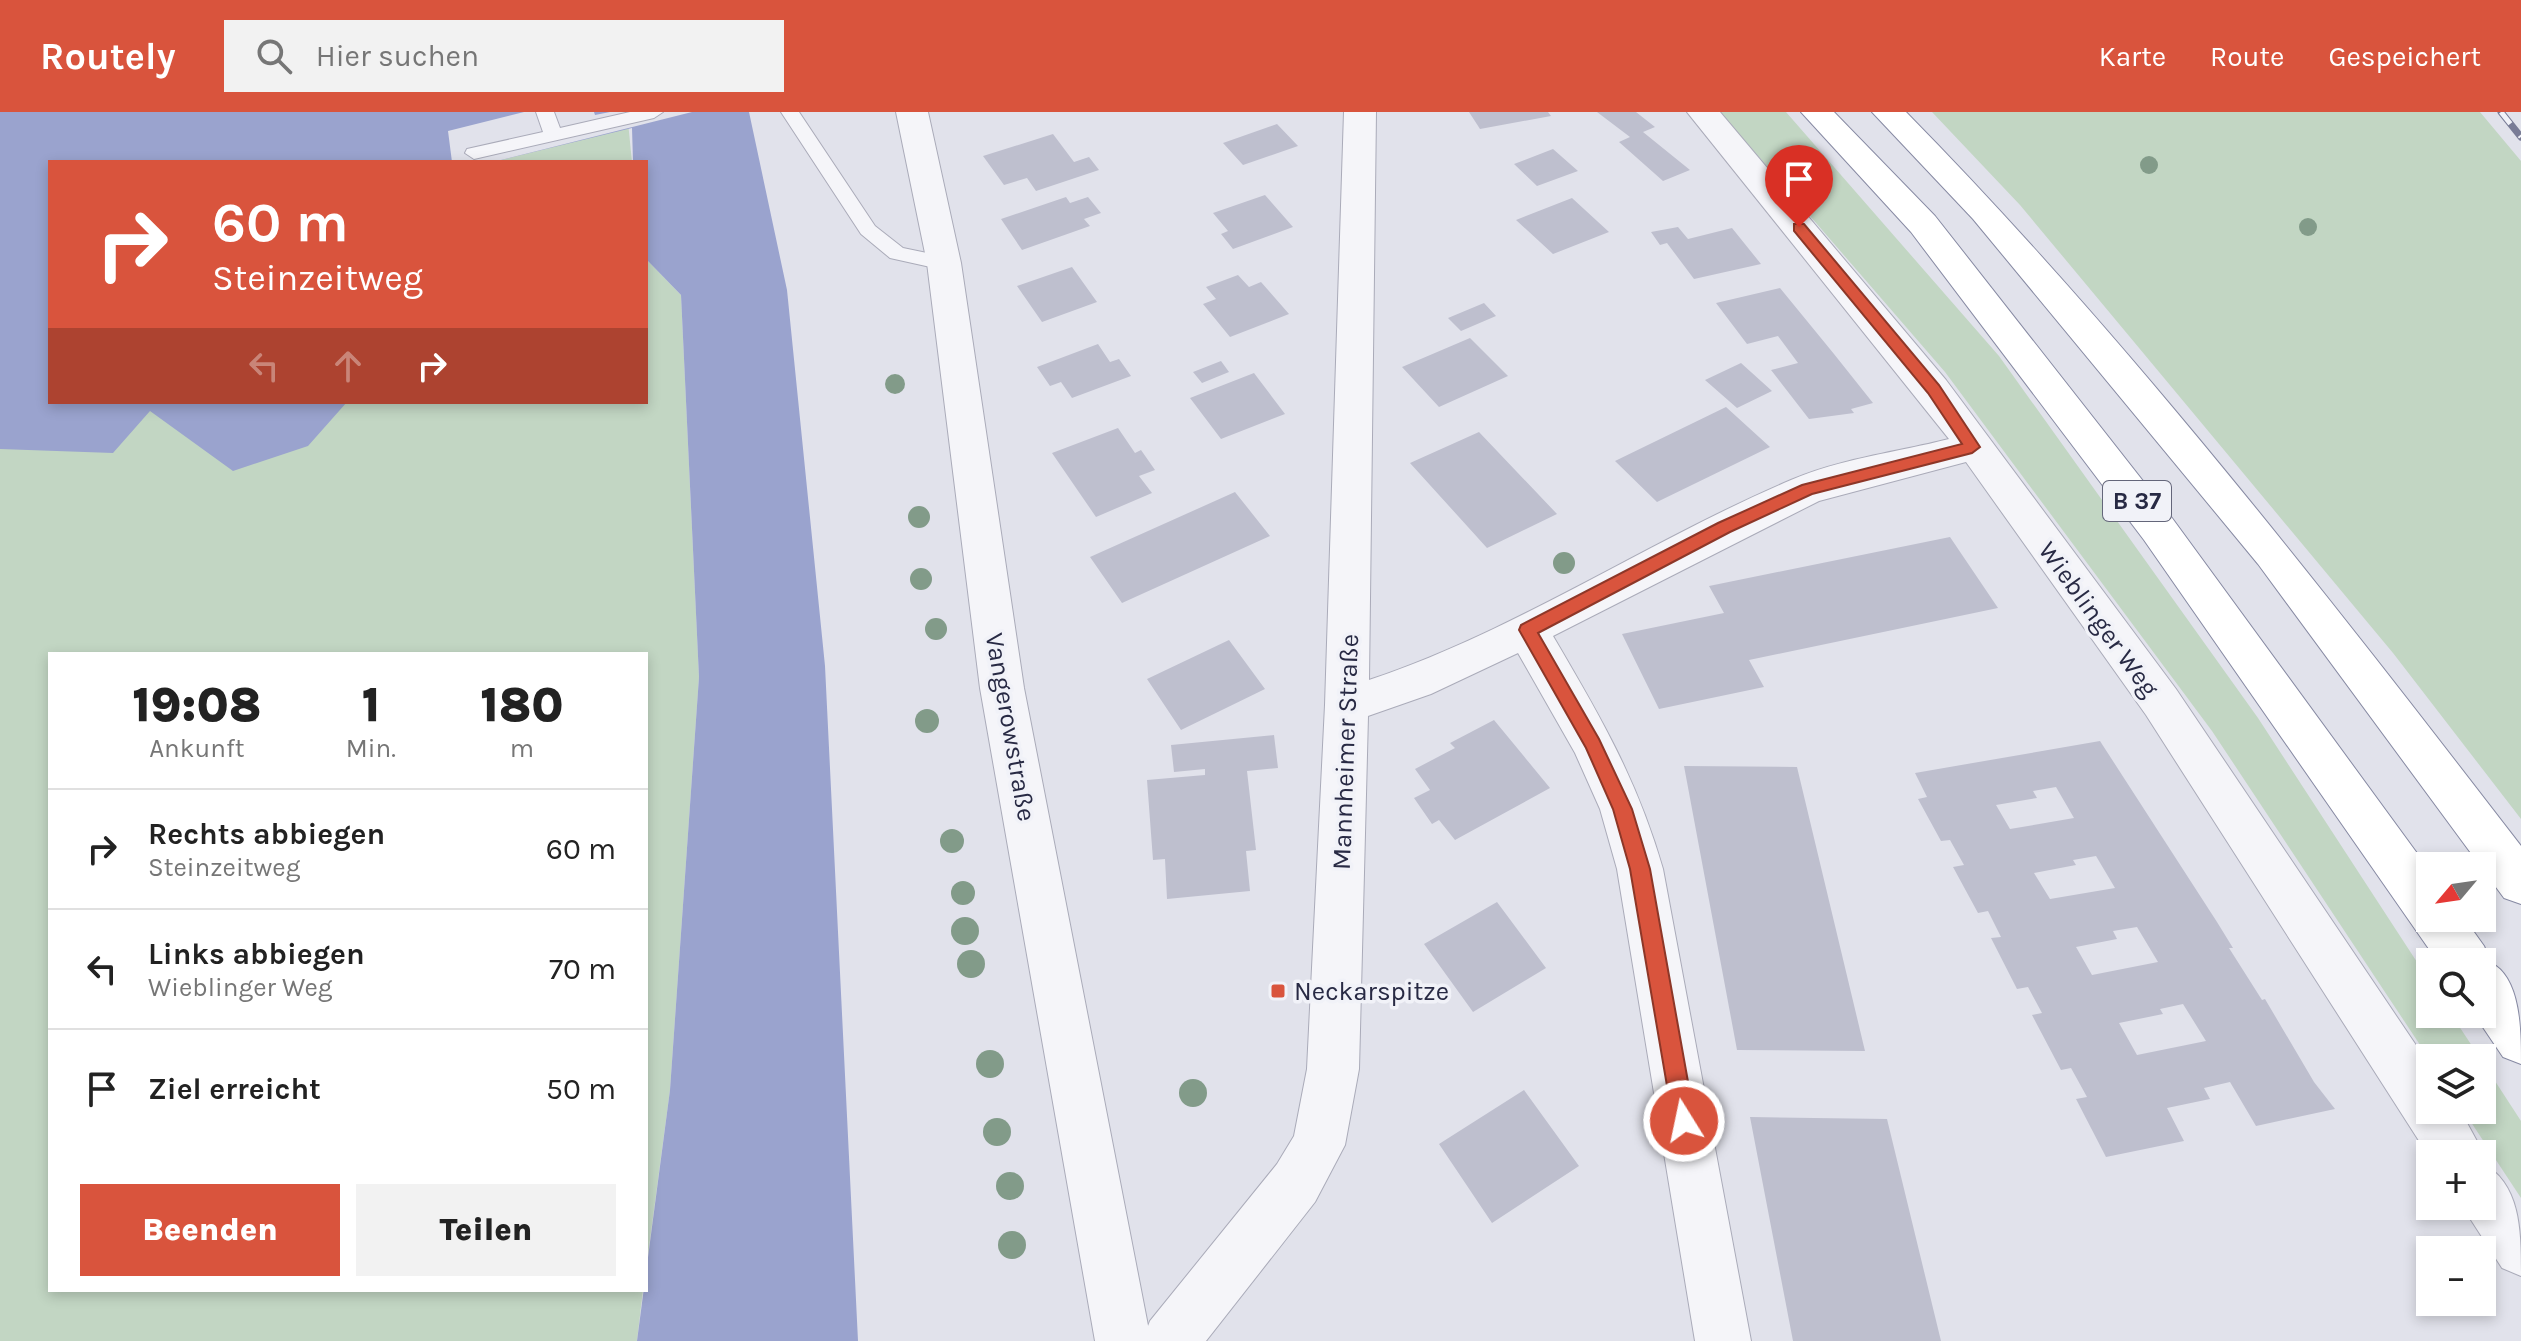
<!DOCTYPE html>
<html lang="de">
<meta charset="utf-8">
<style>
body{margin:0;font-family:Karla,sans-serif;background:#f2f2f2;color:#222;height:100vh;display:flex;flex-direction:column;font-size:30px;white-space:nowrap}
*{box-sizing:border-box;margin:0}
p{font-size:26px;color:#767676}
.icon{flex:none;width:44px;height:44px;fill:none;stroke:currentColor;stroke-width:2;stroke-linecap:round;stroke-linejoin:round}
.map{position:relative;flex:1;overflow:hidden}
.side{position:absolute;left:48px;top:540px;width:600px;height:640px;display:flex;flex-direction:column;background:#fff;border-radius:0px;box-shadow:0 4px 12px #0003}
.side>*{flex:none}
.guide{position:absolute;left:48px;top:48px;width:600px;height:244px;border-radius:0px;box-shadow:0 4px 12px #0003;background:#d9543d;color:#fff;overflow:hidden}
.needle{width:52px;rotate:241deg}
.controls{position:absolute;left:2416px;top:740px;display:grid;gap:16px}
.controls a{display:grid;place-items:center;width:80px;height:80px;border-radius:0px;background:#fff;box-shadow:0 4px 12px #0003;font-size:40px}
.pin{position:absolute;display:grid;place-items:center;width:68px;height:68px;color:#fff;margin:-82px -34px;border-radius:50% 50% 50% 0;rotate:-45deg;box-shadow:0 0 8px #0007}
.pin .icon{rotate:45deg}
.me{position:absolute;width:88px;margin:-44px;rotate:350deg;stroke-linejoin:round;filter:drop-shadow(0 0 6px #0008)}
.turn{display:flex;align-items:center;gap:28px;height:168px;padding:0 32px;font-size:36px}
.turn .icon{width:104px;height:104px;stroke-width:2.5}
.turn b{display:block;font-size:56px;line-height:68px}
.lanes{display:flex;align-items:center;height:76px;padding:0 32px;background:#0003;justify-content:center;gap:40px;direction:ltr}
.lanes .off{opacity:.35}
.eta{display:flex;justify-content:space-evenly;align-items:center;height:136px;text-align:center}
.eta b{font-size:48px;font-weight:800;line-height:56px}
.cta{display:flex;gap:16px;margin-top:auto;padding:16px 32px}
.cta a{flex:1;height:92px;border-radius:0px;background:#d9543d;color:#fff;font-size:32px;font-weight:800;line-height:92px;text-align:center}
.cta a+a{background:#f2f2f2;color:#222}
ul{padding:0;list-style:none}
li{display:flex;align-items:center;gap:24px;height:120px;padding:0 32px;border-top:2px solid #e0e0e0}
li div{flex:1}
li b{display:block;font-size:30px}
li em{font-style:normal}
header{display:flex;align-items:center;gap:48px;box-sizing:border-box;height:112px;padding:0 40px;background:#d9543d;color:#fff}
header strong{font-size:38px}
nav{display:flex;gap:44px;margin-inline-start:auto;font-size:28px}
.search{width:560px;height:72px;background:#f2f2f2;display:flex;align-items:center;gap:20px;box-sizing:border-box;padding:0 28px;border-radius:0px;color:#767676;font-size:30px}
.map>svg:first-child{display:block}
.green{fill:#c2d6c3}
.water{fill:#9aa3ce}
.pier{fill:#e1e2eb}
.building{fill:#bebfce;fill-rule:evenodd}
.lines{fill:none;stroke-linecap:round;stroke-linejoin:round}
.service-casing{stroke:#aaabb9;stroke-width:2}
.minor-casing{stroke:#aaabb9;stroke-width:2}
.tertiary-casing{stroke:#aaabb9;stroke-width:2}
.trunk-casing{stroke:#878aa3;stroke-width:2}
.service{fill:#f5f5f9;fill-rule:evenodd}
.minor{fill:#f5f5f9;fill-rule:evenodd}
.tertiary{fill:#f5f5f9;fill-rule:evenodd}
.trunk{fill:#fff;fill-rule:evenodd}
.rail-casing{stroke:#797c96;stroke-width:7}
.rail{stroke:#f1f2f8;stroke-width:5;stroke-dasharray:15;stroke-linecap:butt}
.tree{fill:#829b89}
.route{fill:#d9543d;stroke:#8d3728;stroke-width:2}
.poi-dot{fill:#d9543d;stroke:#f1f2f8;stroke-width:3}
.labels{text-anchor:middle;stroke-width:7;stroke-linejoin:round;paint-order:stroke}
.shield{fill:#f1f2f8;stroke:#64667a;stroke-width:2}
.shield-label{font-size:24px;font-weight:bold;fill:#282a44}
.street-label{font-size:26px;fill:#282a44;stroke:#f1f2f8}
.poi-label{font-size:26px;fill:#282a44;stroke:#f1f2f8;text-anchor:start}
</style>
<header>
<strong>Routely</strong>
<div class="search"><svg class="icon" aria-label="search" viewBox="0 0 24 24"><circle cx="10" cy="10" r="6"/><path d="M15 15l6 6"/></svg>Hier suchen</div>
<nav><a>Karte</a><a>Route</a><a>Gespeichert</a></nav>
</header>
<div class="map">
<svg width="2521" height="1229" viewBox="0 0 2521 1229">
<rect width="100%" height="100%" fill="#e1e2eb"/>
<path class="green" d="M 0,0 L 627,0 L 632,50 L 50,50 L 50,290 L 646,290 L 646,147 L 681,183 L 699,565 L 670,978 L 646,1158 L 646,542 L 50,542 L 50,1178 L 643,1178 L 637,1229 L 0,1229 Z
M 1720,0 L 1786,0 L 1999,244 L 2258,606 L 2430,870 L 2430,902 L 2451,902 L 2480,946 L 2430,948 L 2212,619 L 1945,260 Z
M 1932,0 L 2480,0 L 2521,49 L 2521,707 L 2393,541 L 2020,93 Z
M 2482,949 L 2521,1009 L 2521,1086 L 2463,998 L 2482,998 Z"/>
<path class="water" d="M 0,0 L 749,0 L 787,178 L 825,554 L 858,1229 L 637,1229 L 670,978 L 699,565 L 681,183 L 646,147 L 646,50 L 633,50 L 632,16 L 493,50 L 50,50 L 50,290 L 347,290 L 308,334 L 233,359 L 150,299 L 113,341 L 0,337 Z"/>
<path class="pier" d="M 524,0 L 594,0 L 595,3 L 610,0 L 692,0 L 493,50 L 452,50 L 448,19 Z"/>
<path class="building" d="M 1469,0 L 1548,0 L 1551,4 L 1480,17 Z
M 1597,0 L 1636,0 L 1655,15 L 1643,20 L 1690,58 L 1663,69 L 1619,30 L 1630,25 Z
M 1277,12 L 1298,34 L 1243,53 L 1223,31 Z
M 1053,22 L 1074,50 L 1089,45 L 1099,58 L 1036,79 L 1027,66 L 1004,73 L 983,44 Z
M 1553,37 L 1578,59 L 1537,74 L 1514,52 Z
M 1265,83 L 1293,115 L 1233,137 L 1221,122 L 1228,119 L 1213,101 Z
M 1066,85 L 1070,91 L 1088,85 L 1101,101 L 1084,107 L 1090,114 L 1022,138 L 1001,107 Z
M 1572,86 L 1609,120 L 1553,142 L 1516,108 Z
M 1678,115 L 1688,127 L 1732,116 L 1761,152 L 1694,167 L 1667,131 L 1660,133 L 1651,120 Z
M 1072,155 L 1097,190 L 1042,210 L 1017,174 Z
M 1238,163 L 1249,175 L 1261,170 L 1289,202 L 1230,225 L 1203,192 L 1216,187 L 1206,175 Z
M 1780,176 L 1834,242 L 1873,291 L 1851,297 L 1854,301 L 1809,307 L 1771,258 L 1798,251 L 1778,224 L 1747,232 L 1716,191 Z
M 1484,191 L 1496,204 L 1461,219 L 1448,206 Z
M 1470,226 L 1508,264 L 1439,295 L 1402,255 Z
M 1098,232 L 1110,250 L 1119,247 L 1131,264 L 1072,286 L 1061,270 L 1050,274 L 1037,255 Z
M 1221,249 L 1229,260 L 1202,271 L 1193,260 Z
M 1741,251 L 1772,279 L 1737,296 L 1705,268 Z
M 1254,261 L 1285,302 L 1221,327 L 1190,286 Z
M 1726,295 L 1770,335 L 1657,390 L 1615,349 Z
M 1118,316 L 1135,341 L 1141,338 L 1155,358 L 1139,364 L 1152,381 L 1096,405 L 1052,341 Z
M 1479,320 L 1557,402 L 1487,436 L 1410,351 Z
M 1235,380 L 1270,424 L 1122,491 L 1090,445 Z
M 1950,425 L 1998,496 L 1749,548 L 1764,575 L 1659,597 L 1622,522 L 1724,501 L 1709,474 Z
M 1229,528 L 1265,577 L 1181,618 L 1147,567 Z
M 1494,608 L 1550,676 L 1455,728 L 1439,708 L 1432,712 L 1414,686 L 1430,678 L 1415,657 L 1455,636 L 1450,631 Z
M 1274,623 L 1278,656 L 1247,659 L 1256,738 L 1246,739 L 1250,779 L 1167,787 L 1165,747 L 1153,748 L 1147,668 L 1205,663 L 1205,657 L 1174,660 L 1171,633 Z
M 2100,629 L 2217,810 L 2233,836 L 2229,836 L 2262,888 L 2265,887 L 2314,970 L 2335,997 L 2256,1014 L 2230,970 L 2204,976 L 2210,987 L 2167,996 L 2184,1029 L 2106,1045 L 2076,987 L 2087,985 L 2071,956 L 2061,958 L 2032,903 L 2042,901 L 2028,875 L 2017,877 L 1991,826 L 2001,825 L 1988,799 L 1978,801 L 1953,755 L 1964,753 L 1950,728 L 1941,729 L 1918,687 L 1927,685 L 1915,661 ZM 2056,675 L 2074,706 L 2010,717 L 1996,693 L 2037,686 L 2033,679 ZM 2096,744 L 2115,776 L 2050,787 L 2034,761 L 2076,753 L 2073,748 ZM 2137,815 L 2158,850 L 2092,863 L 2076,835 L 2117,827 L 2113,819 ZM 2183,892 L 2206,929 L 2137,943 L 2119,911 L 2163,902 L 2160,897 Z
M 1684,654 L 1797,655 L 1865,939 L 1737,938 Z
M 1497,790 L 1546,856 L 1473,900 L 1424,832 Z
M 1524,978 L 1579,1054 L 1492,1111 L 1439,1032 Z
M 1750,1005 L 1887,1007 L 1941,1229 L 1793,1229 Z"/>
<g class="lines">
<defs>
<path id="service" d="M 536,0 L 554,0 L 560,16 L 630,0 L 663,0 L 654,6 L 474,47 L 465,41 L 467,37 L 543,20 Z
M 781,0 L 799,0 L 875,114 L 903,136 L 951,146 L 954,151 L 951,156 L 944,158 L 890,146 L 861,122 Z"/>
<path id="minor" d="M 1344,0 L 1376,0 L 1369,568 C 1516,519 1648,429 1791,368 C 1839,347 1898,340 1949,327 L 1687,0 L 1720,0 L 1946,268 L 2176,577 L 2430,954 L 2430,998 L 2460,998 L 2484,1042 L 2482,1048 L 2482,1042 L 2430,1042 L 2430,1046 L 2146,603 L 1966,350 L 1819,389 L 1553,524 C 1600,604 1637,667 1663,757 L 1751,1229 L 1695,1229 L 1617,757 L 1600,697 L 1575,641 L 1518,541 L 1431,582 L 1368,604 L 1359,957 L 1345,1033 L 1315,1090 L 1206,1229 L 1142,1229 L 1150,1209 L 1277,1052 L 1294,1024 L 1307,957 L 1325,593 Z
M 2482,1051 C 2521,1072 2521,1119 2521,1164 L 2502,1156 L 2462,1094 L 2482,1094 Z"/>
<path id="tertiary" d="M 896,0 L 928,0 L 961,151 L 1024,576 L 1151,1229 L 1095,1229 L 980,576 L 927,151 Z"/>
<path id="trunk" d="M 1801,0 L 1834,0 L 1935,104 L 2172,406 L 2430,759 L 2430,806 L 2464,806 L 2484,834 L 2491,851 C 2521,866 2521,919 2521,952 L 2503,945 L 2474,902 L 2482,902 L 2482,850 L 2438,850 L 2144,428 L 1911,120 Z
M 1872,0 L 1906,0 C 2130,228 2326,481 2521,734 L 2521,792 L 2504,786 L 2258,452 L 1973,107 Z"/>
</defs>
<use href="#service" class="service-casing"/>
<use href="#minor" class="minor-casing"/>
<use href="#tertiary" class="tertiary-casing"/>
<use href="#trunk" class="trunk-casing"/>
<use href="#service" class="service"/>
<use href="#minor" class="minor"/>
<use href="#tertiary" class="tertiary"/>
<use href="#trunk" class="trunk"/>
<defs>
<path id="rail" d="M 2501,0 L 2521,25"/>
</defs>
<use href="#rail" class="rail-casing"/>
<use href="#rail" class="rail"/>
</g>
<g class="tree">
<circle cx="2149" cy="53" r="9"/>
<circle cx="2308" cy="115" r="9"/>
<circle cx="895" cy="272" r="10"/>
<circle cx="919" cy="405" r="11"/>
<circle cx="1564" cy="451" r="11"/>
<circle cx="921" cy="467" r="11"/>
<circle cx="936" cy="517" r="11"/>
<circle cx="927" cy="609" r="12"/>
<circle cx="952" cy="729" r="12"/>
<circle cx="963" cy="781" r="12"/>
<circle cx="965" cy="819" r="14"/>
<circle cx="971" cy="852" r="14"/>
<circle cx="990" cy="952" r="14"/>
<circle cx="1193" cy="981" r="14"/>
<circle cx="997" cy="1020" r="14"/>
<circle cx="1010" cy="1074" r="14"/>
<circle cx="1012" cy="1133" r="14"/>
</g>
<path class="route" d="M 1794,112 L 1804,112 L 1939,273 L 1980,335 L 1972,341 L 1812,382 L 1730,420 L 1538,521 L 1599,627 L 1632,697 L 1650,757 L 1695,1009 L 1692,1016 L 1684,1019 L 1677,1016 L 1673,1009 L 1630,757 L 1613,697 L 1586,636 L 1519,518 L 1521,513 L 1718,411 L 1802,373 L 1962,332 L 1928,281 L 1794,119 Z"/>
<rect class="poi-dot" x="1270" y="871" width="16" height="16" rx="4"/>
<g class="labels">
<rect class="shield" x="2103" y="369" width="68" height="40" rx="6"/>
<g class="shield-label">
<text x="2137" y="397">B 37</text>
</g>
<g class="street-label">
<text transform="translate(2099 507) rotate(54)" y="9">Wieblinger Weg</text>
<text transform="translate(1011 615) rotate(80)" y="9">Vangerowstraße</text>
<text transform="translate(1345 640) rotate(-88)" y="9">Mannheimer Straße</text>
</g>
<g class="poi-label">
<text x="1294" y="888">Neckarspitze</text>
</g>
</g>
</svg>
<div class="controls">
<a><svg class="needle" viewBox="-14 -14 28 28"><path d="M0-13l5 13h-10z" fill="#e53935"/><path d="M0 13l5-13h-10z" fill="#767676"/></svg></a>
<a><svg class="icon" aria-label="search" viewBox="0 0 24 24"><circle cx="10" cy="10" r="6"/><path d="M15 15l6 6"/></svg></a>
<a><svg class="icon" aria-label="layers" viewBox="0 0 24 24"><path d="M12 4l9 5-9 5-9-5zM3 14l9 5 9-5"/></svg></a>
<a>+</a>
<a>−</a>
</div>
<div class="pin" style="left:1799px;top:115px;background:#d93025"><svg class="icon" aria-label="arrive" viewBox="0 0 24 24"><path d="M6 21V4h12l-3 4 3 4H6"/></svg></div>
<svg class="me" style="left:1684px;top:1009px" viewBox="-20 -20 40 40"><circle r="17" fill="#d9543d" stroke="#fff" stroke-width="3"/><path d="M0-11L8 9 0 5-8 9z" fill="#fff"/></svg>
<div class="guide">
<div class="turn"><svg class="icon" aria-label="right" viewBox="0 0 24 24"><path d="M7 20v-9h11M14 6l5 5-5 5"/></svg><div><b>60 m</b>Steinzeitweg</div></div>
<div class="lanes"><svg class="icon off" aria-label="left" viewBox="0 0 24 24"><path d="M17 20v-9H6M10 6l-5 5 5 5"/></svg><svg class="icon off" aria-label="ahead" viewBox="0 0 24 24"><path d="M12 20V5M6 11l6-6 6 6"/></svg><svg class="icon" aria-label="right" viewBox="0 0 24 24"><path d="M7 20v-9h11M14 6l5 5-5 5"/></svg></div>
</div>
<section class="side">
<div class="eta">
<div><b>19:08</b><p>Ankunft</p></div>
<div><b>1</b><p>Min.</p></div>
<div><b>180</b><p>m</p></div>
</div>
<ul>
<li><svg class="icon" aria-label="right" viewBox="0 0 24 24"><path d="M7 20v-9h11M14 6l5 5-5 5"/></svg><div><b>Rechts abbiegen</b><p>Steinzeitweg</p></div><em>60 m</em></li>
<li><svg class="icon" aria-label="left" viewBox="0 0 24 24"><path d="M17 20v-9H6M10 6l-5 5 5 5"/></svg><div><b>Links abbiegen</b><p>Wieblinger Weg</p></div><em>70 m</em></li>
<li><svg class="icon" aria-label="arrive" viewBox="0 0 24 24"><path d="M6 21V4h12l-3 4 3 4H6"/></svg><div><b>Ziel erreicht</b></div><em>50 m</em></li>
</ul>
<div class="cta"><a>Beenden</a><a>Teilen</a></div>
</section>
</div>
